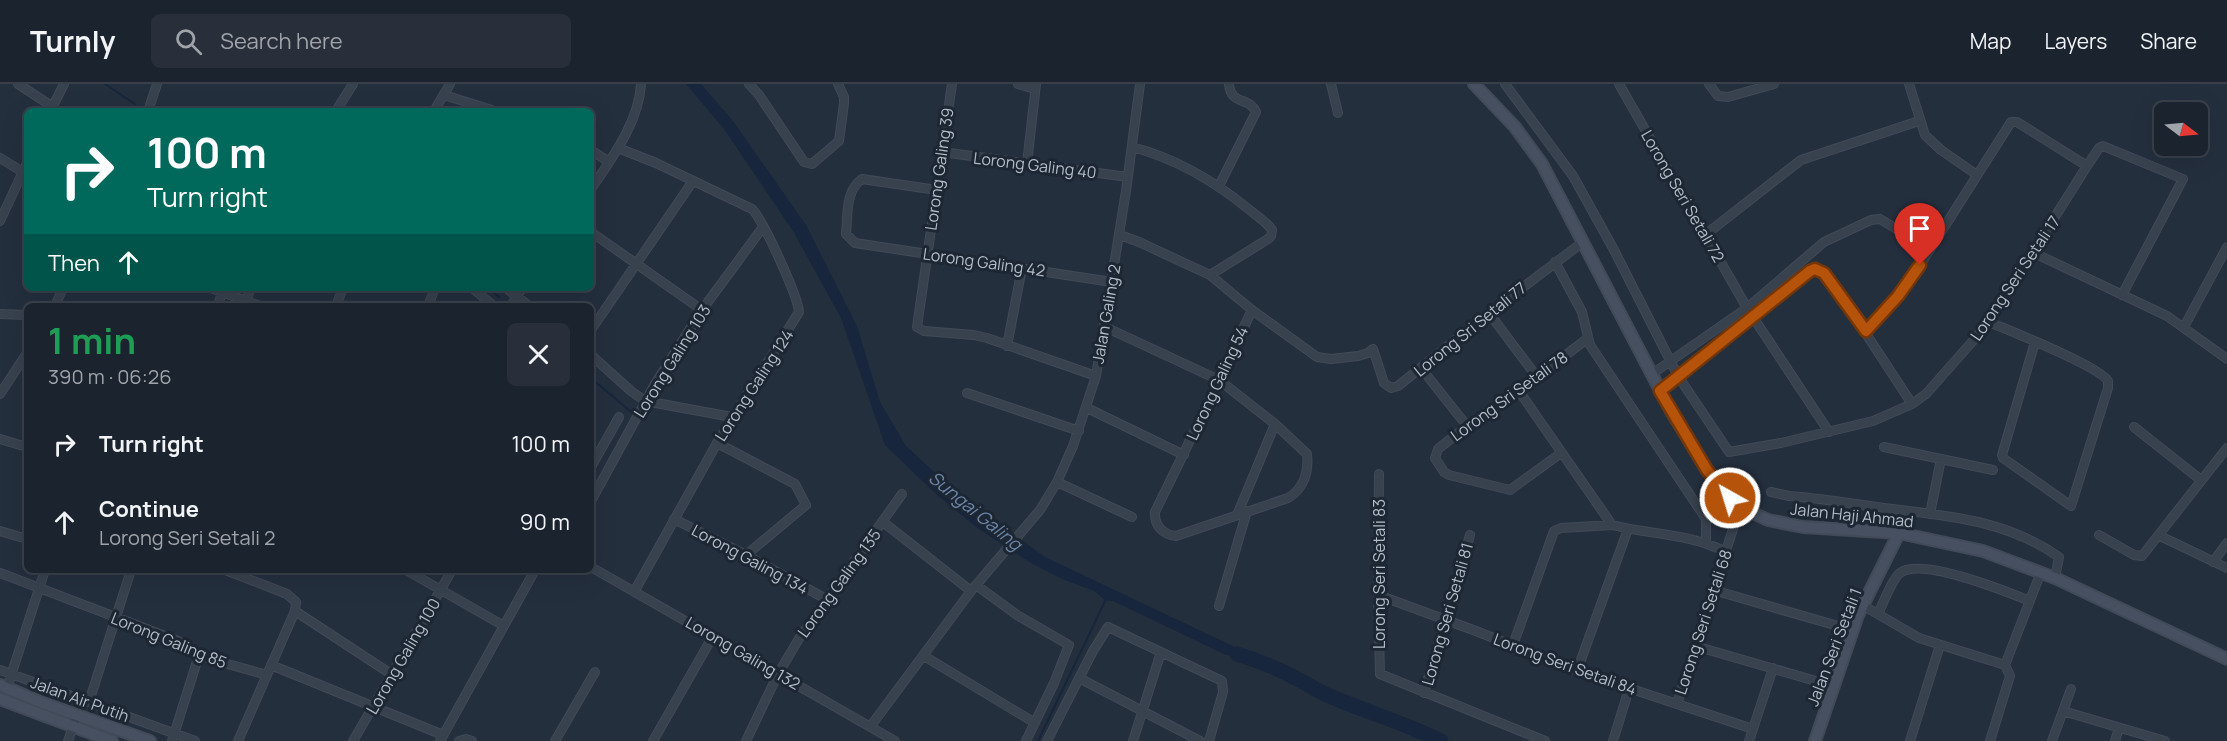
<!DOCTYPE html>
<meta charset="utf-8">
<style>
body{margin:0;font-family:Manrope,sans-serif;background:#282f3a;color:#f1f3f6;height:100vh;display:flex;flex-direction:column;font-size:22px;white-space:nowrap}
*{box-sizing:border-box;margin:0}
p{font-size:20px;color:#a0a4aa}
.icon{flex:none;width:33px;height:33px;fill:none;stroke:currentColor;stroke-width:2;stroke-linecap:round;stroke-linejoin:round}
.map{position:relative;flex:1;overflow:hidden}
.drawer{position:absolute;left:24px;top:219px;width:570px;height:270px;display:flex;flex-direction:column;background:#1b232e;border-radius:9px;box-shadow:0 6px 24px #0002,0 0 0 2px #39404a}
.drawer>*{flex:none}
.banner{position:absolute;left:24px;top:24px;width:570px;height:183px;border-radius:9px;box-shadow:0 6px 24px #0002,0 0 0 2px #39404a;background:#00695c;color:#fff;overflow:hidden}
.needle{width:39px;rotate:106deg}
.controls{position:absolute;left:2154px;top:18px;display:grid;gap:12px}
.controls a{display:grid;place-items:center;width:54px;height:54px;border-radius:9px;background:#1b232e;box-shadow:0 6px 24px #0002,0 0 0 2px #39404a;font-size:30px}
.pin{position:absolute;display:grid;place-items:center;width:51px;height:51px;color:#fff;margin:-62px -26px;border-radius:50% 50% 50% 0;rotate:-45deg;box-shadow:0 0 6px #0007}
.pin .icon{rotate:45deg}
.me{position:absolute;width:66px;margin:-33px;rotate:321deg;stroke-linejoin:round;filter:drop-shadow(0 0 4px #0008)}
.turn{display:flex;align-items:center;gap:21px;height:126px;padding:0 24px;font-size:27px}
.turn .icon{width:78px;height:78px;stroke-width:2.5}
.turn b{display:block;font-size:42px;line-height:51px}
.then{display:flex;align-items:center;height:57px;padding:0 24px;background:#0003;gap:12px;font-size:22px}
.round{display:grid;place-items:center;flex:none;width:63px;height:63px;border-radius:9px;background:#282f3a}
.headline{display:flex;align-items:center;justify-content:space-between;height:102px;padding:0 24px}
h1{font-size:36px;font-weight:700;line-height:45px;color:#1e9e55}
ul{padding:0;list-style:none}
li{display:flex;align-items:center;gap:18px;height:78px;padding:0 24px}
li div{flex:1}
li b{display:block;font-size:22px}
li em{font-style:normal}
header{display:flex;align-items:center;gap:36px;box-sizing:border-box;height:84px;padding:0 30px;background:#1b232e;border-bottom:2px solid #39404a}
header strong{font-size:28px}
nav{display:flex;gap:33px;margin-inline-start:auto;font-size:21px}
.search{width:420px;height:54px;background:#282f3a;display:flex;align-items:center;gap:15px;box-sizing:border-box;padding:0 21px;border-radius:9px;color:#a0a4aa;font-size:22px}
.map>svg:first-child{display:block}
.water{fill:#17263c}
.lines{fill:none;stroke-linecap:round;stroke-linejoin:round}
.stream{stroke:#17263c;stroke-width:2}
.river{stroke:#17263c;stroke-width:15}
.street-casing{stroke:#414a57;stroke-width:10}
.secondary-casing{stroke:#414a57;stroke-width:14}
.street{stroke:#38414e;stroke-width:8}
.secondary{stroke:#465061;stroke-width:10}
.route-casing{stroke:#753606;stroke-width:15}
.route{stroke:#b45309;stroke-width:10}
.labels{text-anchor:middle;stroke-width:6;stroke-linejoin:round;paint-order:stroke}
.street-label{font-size:16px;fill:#b4bcc9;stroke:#1d2633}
.water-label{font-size:18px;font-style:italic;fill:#6d86a8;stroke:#1d2633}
</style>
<header>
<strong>Turnly</strong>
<div class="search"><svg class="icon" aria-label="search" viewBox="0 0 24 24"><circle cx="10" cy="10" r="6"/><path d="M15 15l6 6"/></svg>Search here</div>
<nav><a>Map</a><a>Layers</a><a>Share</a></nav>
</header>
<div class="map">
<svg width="2227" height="657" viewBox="0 0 2227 657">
<rect width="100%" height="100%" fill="#242f3e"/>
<path class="water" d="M 686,0 L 701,0 L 733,37 L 806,141 L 857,242 L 880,318 L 906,362 L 958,410 L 1045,473 L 1235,563 L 1257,576 L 1226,571 L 1113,517 L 1105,516 L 1094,507 L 1062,495 L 1031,479 L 976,443 L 937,411 L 885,361 L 841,234 L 793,147 L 724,45 Z"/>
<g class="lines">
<path class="stream" d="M 105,0 L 135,20
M 157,24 L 199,27
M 489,204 L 499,213
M 591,294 L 630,327
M 1038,657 L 1107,513"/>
<path class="river" d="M 1237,570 C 1260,577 1284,587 1305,599 C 1312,603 1318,607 1325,610 C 1363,627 1403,638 1441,657"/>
<defs>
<path id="street" d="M 18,0 L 53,23
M 749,0 L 759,11 L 804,78 L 812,80 L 839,57 L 844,19 L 844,13 L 838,0
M 952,0 L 917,243 L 924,247 L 974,251 L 987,254 L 1096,292
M 1018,0 L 1035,5
M 1331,0 L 1338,29
M 1505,0 L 1573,92 L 1614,166 L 1678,292 L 1729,368 L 1781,359 L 1873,337 L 1912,320 L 1926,310 L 1986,242 L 2087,82 L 2099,64 L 2103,62 L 2183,95 L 2122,211
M 1619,0 L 1747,224 L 1829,348
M 1709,0 L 1718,12 L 1728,13 L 1774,0
M 1909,0 L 1925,51 L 1941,66 L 1977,91
M 444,11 L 495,27
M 51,26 L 64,0
M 148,27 L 157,0
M 336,27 L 353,0
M 434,27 L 450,0
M 1132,63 C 1175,74 1217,99 1251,127 C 1258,133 1267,138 1272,146 L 1271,152 L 1268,155 L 1210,191
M 618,64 L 656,79 L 752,125 C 763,136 798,212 799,228 L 717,359 L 634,508
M 591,66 L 609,78
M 942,68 L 1128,93
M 0,74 L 26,90
M 1027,80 L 1036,0
M 1219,102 L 1256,28 C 1249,12 1231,22 1229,0
M 591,105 C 612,74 639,38 641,0
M 937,106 L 862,95 C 845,107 848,131 846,150 L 855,159 L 1112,198
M 0,137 L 27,79
M 591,148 L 702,226
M 1120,151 L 1139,158 L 1210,191 L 1252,226 L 1317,273 L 1331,275 L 1358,272 L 1368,269 L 1373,265 L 1384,299 L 1391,304 L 1398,302 L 1489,229 L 1583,158
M 1705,151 L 1801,76 L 1919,37
M 2034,169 L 2167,232 L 2227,275
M 1555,178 L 1582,228 L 1590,261 L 1706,435 L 1706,458
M 211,204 L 260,222
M 472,204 L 494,222
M 506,204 L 529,222
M 246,217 L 251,204
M 55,222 L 63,204
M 218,222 L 222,208
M 336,222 L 343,204
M 428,222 L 435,204
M 511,222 L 522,204
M 1489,229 L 1537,293
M 0,230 L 27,231
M 1989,238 C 2010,247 2099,282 2108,297 L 2108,304 L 2071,422 L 2003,374 L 2002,371 L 2035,258
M 1105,243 L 1219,296 L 1275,340 L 1307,370 C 1309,387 1304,405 1288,414 L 1176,452 C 1163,451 1154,441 1155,428 C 1188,361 1220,294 1252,226
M 2184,243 L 2227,163
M 591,246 L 693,97
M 1866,247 L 1910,197 L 2011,38 L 2017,38 L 2087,82
M 1007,262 L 1022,184
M 591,271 L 631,307 L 645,317 L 732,333
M 1421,284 L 1467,342
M 1652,290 L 1747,224 L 1824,158 L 1871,136 L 1880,135 L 1930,165
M 1519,307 L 1612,441 C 1651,451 1689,449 1726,468
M 1660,307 L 1752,232 L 1815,185 L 1824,189 L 1840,210 L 1912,320
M 967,309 L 1079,347
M 0,310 L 27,269
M 1087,324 L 1184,371
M 2134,343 L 2201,396
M 0,355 L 27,363
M 717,359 L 795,400 L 806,421 L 746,471
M 1884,363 L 1993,386
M 1561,369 L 1510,406 L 1449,391 L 1444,388 L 1435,374 L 1438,365 L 1467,342 L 1519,307 L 1588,254
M 591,383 L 619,333
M 1379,390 L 1378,511 L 1380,590 L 1545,657
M 1057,398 L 1132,433
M 1771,408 L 1789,412 C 1821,414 1853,420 1884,424 C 1947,432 2005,435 2059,473 L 2055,494
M 591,417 L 655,300 L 702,226 L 763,143
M 1930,430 L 1941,375
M 1237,431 L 1275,340
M 674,435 L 746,471 L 826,515
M 883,438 L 971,507
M 0,447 L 27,455
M 2099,451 L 2134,471 L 2142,472 L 2227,364
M 2160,452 L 2227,484
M 2213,478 L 2227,459
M 591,483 L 895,657
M 225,486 L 287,510 L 296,518 L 295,527 L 238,657
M 406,486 L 504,542
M 0,489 L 178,557 L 206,574 L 267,591
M 976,501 L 1017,531 L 1069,561 L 1054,599 L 1026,657
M 1713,506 L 1852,546
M 1378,511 L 1476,547 L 1577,587 L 1753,645
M 1219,522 L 1247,427
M 1864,522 L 1919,554 L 2005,581
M 295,527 L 391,590
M 1878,530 C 1883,520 1892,495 1900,489 C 1921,473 2005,507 2030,517
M 1513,561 L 1554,447 L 1561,444 L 1612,441
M 1695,562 L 1833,602
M 924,572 L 1035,639
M 271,581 L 443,651
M 0,586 L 195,657
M 1577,587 L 1628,445
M 1079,594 L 1200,657
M 7,604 L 45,486
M 1424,609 L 1470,451
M 89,618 L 131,486
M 1677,620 L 1740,423
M 2063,627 L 2165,657
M 870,643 L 971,507 L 1040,426 L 1057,398 L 1073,362 L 1096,292 L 1126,107 L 1140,0
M 68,657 L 77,631
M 172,657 L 199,571
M 353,657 L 452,486
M 440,657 L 535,486
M 459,657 L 466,655 L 472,657
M 555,657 L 595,588
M 653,657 L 713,552
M 746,657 L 778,590 L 800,553 L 902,410
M 1047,657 L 1093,567 L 1108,543 L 1222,597 L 1223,608 L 1209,657
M 1133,657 L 1161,568
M 1613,657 L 1629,605
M 1749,657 L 1773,584
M 1910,657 L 1940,561
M 1990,657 L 2010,592 L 2005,581 L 2041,488
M 2052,657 L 2071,605
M 2115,657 L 2119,644"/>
<path id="secondary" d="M 1474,0 L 1515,43 L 1542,80 L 1671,327 L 1707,386 L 1721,403 L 1740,423 L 1768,436 L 1803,443 L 1899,449 L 1983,467 L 2055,494 L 2227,575
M 0,601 L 40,618 L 150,657
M 0,615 L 112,657
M 1815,657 L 1858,531 L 1899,449"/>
</defs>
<use href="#street" class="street-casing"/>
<use href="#secondary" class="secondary-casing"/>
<use href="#street" class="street"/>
<use href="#secondary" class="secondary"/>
</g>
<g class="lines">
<defs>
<path id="route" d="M 1730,414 L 1707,386 L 1660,307 L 1810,187 L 1815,185 L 1824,189 L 1866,247 L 1898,212 L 1920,181"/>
</defs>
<use href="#route" class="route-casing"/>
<use href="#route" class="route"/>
</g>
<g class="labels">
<g class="street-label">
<text transform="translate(1035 81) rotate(7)" y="6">Lorong Galing 40</text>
<text transform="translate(939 85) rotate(-82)" y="6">Lorong Galing 39</text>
<text transform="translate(1683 112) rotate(60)" y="6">Lorong Seri Setali 72</text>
<text transform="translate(984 178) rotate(8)" y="6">Lorong Galing 42</text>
<text transform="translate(2015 194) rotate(-56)" y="6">Lorong Seri Setali 17</text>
<text transform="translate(1106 230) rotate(-80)" y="6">Jalan Galing 2</text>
<text transform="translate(1470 245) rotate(-39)" y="6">Lorong Sri Setali 77</text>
<text transform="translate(672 277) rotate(-58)" y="6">Lorong Galing 103</text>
<text transform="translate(1217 299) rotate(-65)" y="6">Lorong Galing 54</text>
<text transform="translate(754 301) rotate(-57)" y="6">Lorong Galing 124</text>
<text transform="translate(1509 312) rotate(-36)" y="6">Lorong Sri Setali 78</text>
<text transform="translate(1852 431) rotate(6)" y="6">Jalan Haji Ahmad</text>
<text transform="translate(750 475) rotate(28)" y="6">Lorong Galing 134</text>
<text transform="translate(1379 490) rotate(-90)" y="6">Lorong Seri Setali 83</text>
<text transform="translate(839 499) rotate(-54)" y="6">Lorong Galing 135</text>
<text transform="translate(1447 530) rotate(-74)" y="6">Lorong Seri Setali 81</text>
<text transform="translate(1703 538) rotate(-72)" y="6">Lorong Seri Setali 68</text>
<text transform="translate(169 556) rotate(22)" y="6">Lorong Galing 85</text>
<text transform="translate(1834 563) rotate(-69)" y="6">Jalan Seri Setali 1</text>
<text transform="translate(743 569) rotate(30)" y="6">Lorong Galing 132</text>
<text transform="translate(403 572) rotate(-60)" y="6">Lorong Galing 100</text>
<text transform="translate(1565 580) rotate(20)" y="6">Lorong Seri Setali 84</text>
<text transform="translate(80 615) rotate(20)" y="6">Jalan Air Putih</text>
</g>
<g class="water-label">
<text transform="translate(975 427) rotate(39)" y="6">Sungai Galing</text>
</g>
</g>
</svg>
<div class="controls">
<a><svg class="needle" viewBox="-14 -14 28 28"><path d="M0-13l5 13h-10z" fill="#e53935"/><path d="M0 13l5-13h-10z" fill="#a0a4aa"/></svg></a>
</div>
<div class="pin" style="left:1920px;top:181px;background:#d93025"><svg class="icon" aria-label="arrive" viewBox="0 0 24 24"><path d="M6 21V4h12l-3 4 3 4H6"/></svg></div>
<svg class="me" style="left:1730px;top:414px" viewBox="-20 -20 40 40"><circle r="17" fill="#b45309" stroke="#fff" stroke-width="3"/><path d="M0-11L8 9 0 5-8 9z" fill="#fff"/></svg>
<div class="banner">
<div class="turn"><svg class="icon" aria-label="right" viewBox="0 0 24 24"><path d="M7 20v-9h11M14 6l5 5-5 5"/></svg><div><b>100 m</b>Turn right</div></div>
<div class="then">Then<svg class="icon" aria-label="ahead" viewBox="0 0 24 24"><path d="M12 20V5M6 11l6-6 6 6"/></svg></div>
</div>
<section class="drawer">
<div class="headline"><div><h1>1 min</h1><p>390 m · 06:26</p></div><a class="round"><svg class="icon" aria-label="close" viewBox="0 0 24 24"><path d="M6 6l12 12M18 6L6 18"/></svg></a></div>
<ul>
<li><svg class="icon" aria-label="right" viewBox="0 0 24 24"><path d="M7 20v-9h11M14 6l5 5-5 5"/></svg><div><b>Turn right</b></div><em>100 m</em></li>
<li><svg class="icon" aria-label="ahead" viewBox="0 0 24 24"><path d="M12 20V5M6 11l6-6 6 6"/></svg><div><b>Continue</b><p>Lorong Seri Setali 2</p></div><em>90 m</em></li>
</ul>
</section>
</div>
